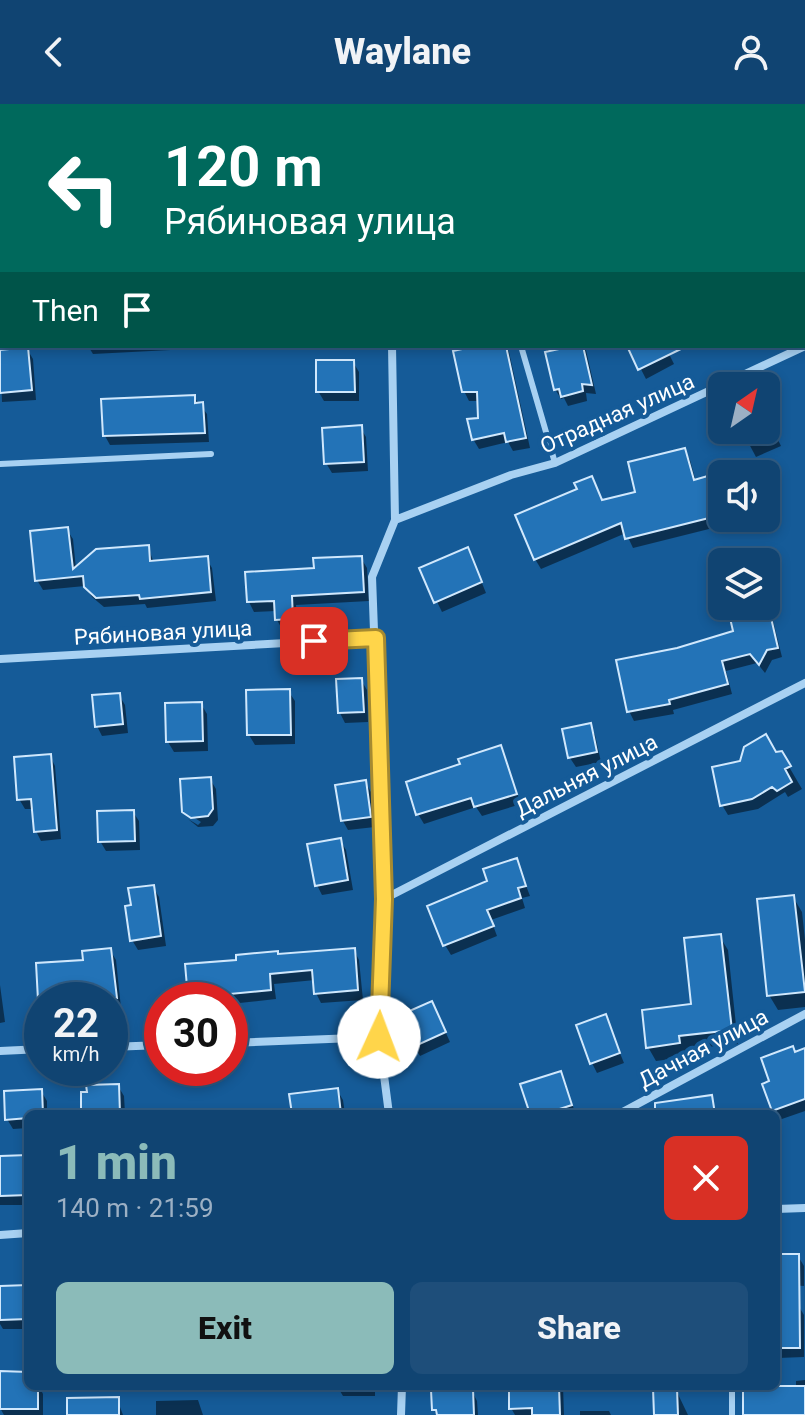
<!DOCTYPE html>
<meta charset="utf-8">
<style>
body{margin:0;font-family:Roboto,sans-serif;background:#1e4e7a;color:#f1f3f6;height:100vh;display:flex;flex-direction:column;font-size:30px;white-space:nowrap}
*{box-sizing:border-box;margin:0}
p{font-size:26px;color:#9cb0c4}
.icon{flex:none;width:44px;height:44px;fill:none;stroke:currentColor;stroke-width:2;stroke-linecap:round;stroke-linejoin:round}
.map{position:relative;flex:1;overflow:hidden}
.side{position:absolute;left:24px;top:1006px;width:756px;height:280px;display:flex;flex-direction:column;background:#104472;border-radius:12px;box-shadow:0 4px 12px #0003,0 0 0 2px #305c84}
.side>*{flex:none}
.hud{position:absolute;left:0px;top:0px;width:806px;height:244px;box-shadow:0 4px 12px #0003,0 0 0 2px #305c84;background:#00695c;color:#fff;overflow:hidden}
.needle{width:52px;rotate:34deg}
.fabs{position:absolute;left:708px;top:268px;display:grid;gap:16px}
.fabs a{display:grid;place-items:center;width:72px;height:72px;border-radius:12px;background:#104472;box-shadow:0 4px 12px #0003,0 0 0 2px #305c84;font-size:40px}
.speed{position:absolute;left:24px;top:878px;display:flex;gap:16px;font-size:40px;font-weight:700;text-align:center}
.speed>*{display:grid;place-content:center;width:104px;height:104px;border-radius:50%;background:#104472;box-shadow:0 4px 12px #0003,0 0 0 2px #305c84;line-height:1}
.speed small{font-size:20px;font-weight:400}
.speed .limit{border:12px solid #d22;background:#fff;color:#111}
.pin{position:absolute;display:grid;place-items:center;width:68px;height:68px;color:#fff;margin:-34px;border-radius:16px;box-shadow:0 4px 12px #0006}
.me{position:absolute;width:88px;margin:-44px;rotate:2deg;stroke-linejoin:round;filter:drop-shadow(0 0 6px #0008)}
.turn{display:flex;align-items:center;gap:28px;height:168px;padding:0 32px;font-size:36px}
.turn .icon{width:104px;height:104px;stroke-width:2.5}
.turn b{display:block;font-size:56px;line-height:68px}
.then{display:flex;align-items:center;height:76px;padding:0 32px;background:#0003;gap:16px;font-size:30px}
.round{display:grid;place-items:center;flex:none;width:84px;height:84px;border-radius:12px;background:#1e4e7a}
.headline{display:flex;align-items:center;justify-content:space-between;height:136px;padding:0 32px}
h1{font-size:48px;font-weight:800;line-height:60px;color:#8bbbb9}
.action{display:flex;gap:16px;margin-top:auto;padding:16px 32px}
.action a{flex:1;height:92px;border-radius:12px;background:#8bbbb9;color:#111;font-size:32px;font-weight:800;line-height:92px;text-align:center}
.action a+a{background:#1e4e7a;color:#f1f3f6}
header{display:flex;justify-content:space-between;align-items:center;height:104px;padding:0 32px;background:#104472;font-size:36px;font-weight:800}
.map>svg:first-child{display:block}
.shadow{fill:#0007}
.building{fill:#2373b7;stroke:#d0e8fd;stroke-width:2}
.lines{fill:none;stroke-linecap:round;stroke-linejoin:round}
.path{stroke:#a8d1f2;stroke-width:4;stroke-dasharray:4 6;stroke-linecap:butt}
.service{stroke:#a8d1f2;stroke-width:6}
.minor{stroke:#a8d1f2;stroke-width:8}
.route-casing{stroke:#a68a30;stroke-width:20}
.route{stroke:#ffd54a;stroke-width:14}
.labels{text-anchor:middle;stroke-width:8;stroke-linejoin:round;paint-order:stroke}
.street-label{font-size:22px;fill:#fff;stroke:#155b98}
</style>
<header><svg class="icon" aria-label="back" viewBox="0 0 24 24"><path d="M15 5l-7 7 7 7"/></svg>Waylane<svg class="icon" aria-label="person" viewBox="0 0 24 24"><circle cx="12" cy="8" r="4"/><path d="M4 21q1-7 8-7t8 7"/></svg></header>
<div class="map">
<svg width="805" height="1311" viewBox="0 0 805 1311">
<rect width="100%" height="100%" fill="#155b98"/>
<path class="shadow" d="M 764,0 L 795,0 L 790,2 Z
M 0,90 L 2,90 L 0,135 Z
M 88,242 L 190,242 L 190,245 L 93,250 Z
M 486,242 L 506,242 L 509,248 L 530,344 L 513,347 L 508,338 L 479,345 L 473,335 L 480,316 L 480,297 L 469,297 L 464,287 Z
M 546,242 L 585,242 L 596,290 L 586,289 L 587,297 L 568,302 L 564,294 L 561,295 L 555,285 Z
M 629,242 L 665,242 L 674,260 L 646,275 Z
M 27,245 L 33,255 L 36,296 L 2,298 L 0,248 Z
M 353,258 L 359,268 L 359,297 L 324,297 L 318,287 Z
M 194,293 L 207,310 L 209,338 L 110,341 L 105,332 Z
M 766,311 L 781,342 L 756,353 L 748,338 L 739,342 L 731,326 L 766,326 Z
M 360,323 L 366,333 L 368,367 L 332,369 L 326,359 Z
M 684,346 L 690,356 L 696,378 L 710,374 L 716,384 L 725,421 L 633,444 L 626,429 L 541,465 L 535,455 L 603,398 L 638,389 Z
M 67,426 L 73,435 L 76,465 L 148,443 L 154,459 L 206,454 L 212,464 L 216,497 L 147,504 L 145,500 L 104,503 L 92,493 L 85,482 L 43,486 L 37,476 Z
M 468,445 L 486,489 L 442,508 L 421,465 Z
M 361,454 L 367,464 L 369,497 L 296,501 L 298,525 L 282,525 L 277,516 L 276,507 L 254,508 L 249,498 L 316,466 Z
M 768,507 L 773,517 L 782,553 L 772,556 L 765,569 L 757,559 L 726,567 L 732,590 L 673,606 L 674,610 L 634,617 L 629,607 L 678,546 L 735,529 Z
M 361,576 L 367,586 L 368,618 L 345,619 L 340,609 Z
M 289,588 L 295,597 L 295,640 L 255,641 L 249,631 Z
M 119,591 L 125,601 L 128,629 L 102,632 L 97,622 Z
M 201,600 L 207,610 L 208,647 L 174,648 L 168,638 Z
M 590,622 L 595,631 L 601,658 L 576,663 L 570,654 L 565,627 Z
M 500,644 L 521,700 L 482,712 L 476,703 L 424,720 L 418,710 L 462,661 Z
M 781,649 L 802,685 L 788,693 L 785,688 L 758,705 L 728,711 L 722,701 L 776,650 Z
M 50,652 L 55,662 L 61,735 L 41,737 L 36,727 L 34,705 L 25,705 L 19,695 Z
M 210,675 L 216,685 L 218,716 L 213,722 L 198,723 L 188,715 L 198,721 L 201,718 L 184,707 Z
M 365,678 L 371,688 L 375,723 L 348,726 L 343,717 Z
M 133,708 L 139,717 L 140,746 L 106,747 L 100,737 Z
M 340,736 L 346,746 L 353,786 L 322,791 L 317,781 Z
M 516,756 L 530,792 L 522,794 L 525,804 L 491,816 L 497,832 L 451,851 L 445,841 L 490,778 Z
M 153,783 L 159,793 L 166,842 L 138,846 L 132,836 L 133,803 Z
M 793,793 L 802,808 L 805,836 L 805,903 L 778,906 L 769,891 Z
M 720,833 L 728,846 L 738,940 L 686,945 L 687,953 L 656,957 L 648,943 L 693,901 Z
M 110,846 L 116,856 L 121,904 L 110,905 L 110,896 L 42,896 L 42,916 L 38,861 L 85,858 Z
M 354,846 L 359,856 L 363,896 L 321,899 L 316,889 L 315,876 L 274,880 L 276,895 L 230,900 L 230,896 L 192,896 L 190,893 L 278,852 Z
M 0,881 L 5,918 L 0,919 Z
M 437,909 L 450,938 L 420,952 L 414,942 Z
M 605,913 L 624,959 L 597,969 L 592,959 Z
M 805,946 L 805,1007 L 779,1016 L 764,981 L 772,979 L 795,950 Z
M 560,970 L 576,1010 L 532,1010 Z
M 118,982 L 124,992 L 125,1010 L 84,1010 L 83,990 Z
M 337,986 L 343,996 L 345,1010 L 236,1010 L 293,1004 Z
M 41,987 L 47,997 L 47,1010 L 28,1010 L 28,1024 L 13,1025 L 7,1015 Z
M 187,1007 L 189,1010 L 152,1010 L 152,1008 Z
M 28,1053 L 28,1101 L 0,1101 L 0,1054 Z
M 776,1152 L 798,1152 L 804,1162 L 804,1182 L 777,1180 Z
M 28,1183 L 28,1225 L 3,1225 L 0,1220 L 0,1184 Z
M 776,1201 L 798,1201 L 804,1211 L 804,1253 L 778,1254 L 776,1250 Z
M 28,1271 L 28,1282 L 39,1282 L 43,1290 L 43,1311 L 4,1311 L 0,1304 Z
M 805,1276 L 805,1311 L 745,1311 L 796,1284 L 796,1277 Z
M 337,1282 L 375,1282 L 375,1292 L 343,1292 Z
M 511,1282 L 563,1282 L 564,1311 L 515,1311 L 511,1304 Z
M 676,1286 L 688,1311 L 656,1311 Z
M 472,1287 L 477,1297 L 478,1311 L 437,1311 L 434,1306 Z
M 117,1295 L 123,1311 L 69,1311 Z
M 198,1296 L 203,1311 L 156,1311 L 156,1297 Z
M 580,1307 L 609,1307 L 611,1311 L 580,1311 Z"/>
<path class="building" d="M 476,242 L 506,242 L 526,334 L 506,338 L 504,329 L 472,336 L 467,315 L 478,314 L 477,288 L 462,288 L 453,247 Z
M 573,242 L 583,242 L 592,281 L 582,280 L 583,287 L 561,293 L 559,285 L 554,286 L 545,248 Z
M 627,242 L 687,242 L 638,266 Z
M 28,243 L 32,286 L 0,289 L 0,246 Z
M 316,256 L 354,256 L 355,288 L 316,288 Z
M 195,291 L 195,299 L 203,298 L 205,329 L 103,332 L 101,295 Z
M 362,321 L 364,358 L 324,360 L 322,324 Z
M 685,344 L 694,376 L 711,371 L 721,411 L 625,435 L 621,419 L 534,456 L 515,411 L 577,385 L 574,379 L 592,372 L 602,396 L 635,388 L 628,358 Z
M 68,423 L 73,465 L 96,445 L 149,441 L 150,457 L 208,452 L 211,488 L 140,495 L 139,491 L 96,494 L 84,483 L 83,472 L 35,477 L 30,427 Z
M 468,443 L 482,478 L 434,499 L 419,464 Z
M 362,452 L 364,488 L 292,492 L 293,515 L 275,516 L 274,497 L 247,498 L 245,468 L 314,464 L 313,454 Z
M 769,505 L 778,544 L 767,546 L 759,561 L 750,550 L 722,557 L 728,580 L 669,596 L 670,600 L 627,608 L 616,556 L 677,544 L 733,527 L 730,514 Z
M 362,574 L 364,608 L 338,609 L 336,575 Z
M 290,585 L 291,631 L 247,631 L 246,586 Z
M 120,589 L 123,620 L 95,623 L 92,591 Z
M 202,598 L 203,637 L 166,638 L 165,599 Z
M 591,619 L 597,648 L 568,654 L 562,625 Z
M 766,630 L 776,648 L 782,647 L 791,662 L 785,665 L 792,678 L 777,687 L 772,683 L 752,695 L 720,702 L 712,663 L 740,657 L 744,643 Z
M 501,641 L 517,690 L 474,703 L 471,694 L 416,711 L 406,678 L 460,660 L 458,655 Z
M 51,650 L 57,726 L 34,728 L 31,695 L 17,696 L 14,653 Z
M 211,673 L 213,705 L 208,712 L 191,714 L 182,708 L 180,675 Z
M 366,676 L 371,713 L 341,717 L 335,681 Z
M 134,706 L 135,737 L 98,738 L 97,707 Z
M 341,734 L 348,776 L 315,782 L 307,740 Z
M 517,754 L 526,782 L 518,784 L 521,794 L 487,806 L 494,822 L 443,842 L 427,802 L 487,777 L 483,765 Z
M 154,781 L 161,832 L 130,837 L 125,802 L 131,801 L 128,784 Z
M 794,791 L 805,888 L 767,892 L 757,795 Z
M 721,830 L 732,926 L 679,932 L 680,939 L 646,944 L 642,906 L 691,900 L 684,834 Z
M 111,844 L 117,894 L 38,896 L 36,859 L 83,856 L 82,847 Z
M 355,844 L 358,886 L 314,890 L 312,866 L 270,870 L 271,886 L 188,894 L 185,860 L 236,856 L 236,851 L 278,847 L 278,850 Z
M 432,897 L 446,928 L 413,943 L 398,912 Z
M 606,910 L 620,949 L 590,960 L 576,921 Z
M 793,942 L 795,948 L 805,944 L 805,995 L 772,1007 L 762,980 L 769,977 L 761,954 Z
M 561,967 L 572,1001 L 544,1010 L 530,1010 L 520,980 Z
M 119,980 L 120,1010 L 87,1010 L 87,1006 L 81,1007 L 81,988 L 87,988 L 86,981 Z
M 338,984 L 341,1010 L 292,1010 L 289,990 Z
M 42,985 L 43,1010 L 28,1010 L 28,1014 L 5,1016 L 4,987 Z
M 712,991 L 715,1010 L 655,1010 L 655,999 Z
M 28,1051 L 28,1091 L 0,1092 L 0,1052 Z
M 776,1150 L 799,1150 L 800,1244 L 776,1244 Z
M 28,1181 L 28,1215 L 0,1216 L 0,1182 Z
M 0,1267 L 28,1268 L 28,1282 L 38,1282 L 38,1305 L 0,1305 Z
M 509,1282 L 559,1282 L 560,1311 L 532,1311 L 532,1304 L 509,1305 Z
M 743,1282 L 805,1282 L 805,1311 L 743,1311 Z
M 653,1284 L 677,1284 L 678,1311 L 654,1311 Z
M 473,1285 L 474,1311 L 437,1311 L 436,1306 L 432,1306 L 431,1286 Z
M 119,1293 L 119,1311 L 67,1311 L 67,1294 Z"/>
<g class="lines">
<path class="path" d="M 411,2 L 411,0"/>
<path class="service" d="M 513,0 L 514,2
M 521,242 L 555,359
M 0,360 L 211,350
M 732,1311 L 732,1282"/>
<path class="minor" d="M 578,2 L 583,0
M 0,179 L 2,179
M 395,416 L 511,371 L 555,359 L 805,242
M 0,555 L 376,534
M 384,795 L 805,579
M 230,939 L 379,933
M 110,943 L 162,941
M 0,947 L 42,945
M 389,1010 L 379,933 L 384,795 L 372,473 L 395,416 L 392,242
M 619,1010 L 805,910
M 776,1105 L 805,1104
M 0,1131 L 28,1129
M 401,1311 L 402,1282"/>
</g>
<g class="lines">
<defs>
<path id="route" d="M 314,537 L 376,534 L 384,795 L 379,933"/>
</defs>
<use href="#route" class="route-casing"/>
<use href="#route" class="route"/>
</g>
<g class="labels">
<g class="street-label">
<text transform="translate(617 309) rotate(-24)" y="8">Отрадная улица</text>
<text transform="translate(163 528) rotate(-3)" y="8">Рябиновая улица</text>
<text transform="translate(586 671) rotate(-27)" y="8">Дальняя улица</text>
<text transform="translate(703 944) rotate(-28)" y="8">Дачная улица</text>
</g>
</g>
</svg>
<div class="fabs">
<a><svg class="needle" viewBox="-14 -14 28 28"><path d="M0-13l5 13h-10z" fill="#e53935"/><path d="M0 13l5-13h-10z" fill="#9cb0c4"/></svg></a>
<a><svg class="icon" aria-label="sound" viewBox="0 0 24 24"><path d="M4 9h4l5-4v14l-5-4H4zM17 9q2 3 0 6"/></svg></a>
<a><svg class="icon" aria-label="layers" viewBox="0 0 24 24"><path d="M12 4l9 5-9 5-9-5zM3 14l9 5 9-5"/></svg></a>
</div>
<div class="speed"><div>22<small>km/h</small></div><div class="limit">30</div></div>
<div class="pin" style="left:314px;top:537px;background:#d93025"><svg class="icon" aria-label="arrive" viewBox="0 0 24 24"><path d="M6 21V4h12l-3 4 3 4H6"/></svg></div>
<svg class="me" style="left:379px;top:933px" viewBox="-20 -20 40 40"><circle r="19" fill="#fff"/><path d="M0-13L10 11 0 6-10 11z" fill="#ffd54a"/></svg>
<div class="hud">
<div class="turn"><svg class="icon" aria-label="left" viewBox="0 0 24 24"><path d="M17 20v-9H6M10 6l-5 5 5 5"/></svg><div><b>120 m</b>Рябиновая улица</div></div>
<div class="then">Then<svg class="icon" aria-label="arrive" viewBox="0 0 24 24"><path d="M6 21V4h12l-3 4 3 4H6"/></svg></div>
</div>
<section class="side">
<div class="headline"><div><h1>1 min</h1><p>140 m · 21:59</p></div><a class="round" style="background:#d93025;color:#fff"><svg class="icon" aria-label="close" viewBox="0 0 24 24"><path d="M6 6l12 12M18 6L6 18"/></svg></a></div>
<div class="action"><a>Exit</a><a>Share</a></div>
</section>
</div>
